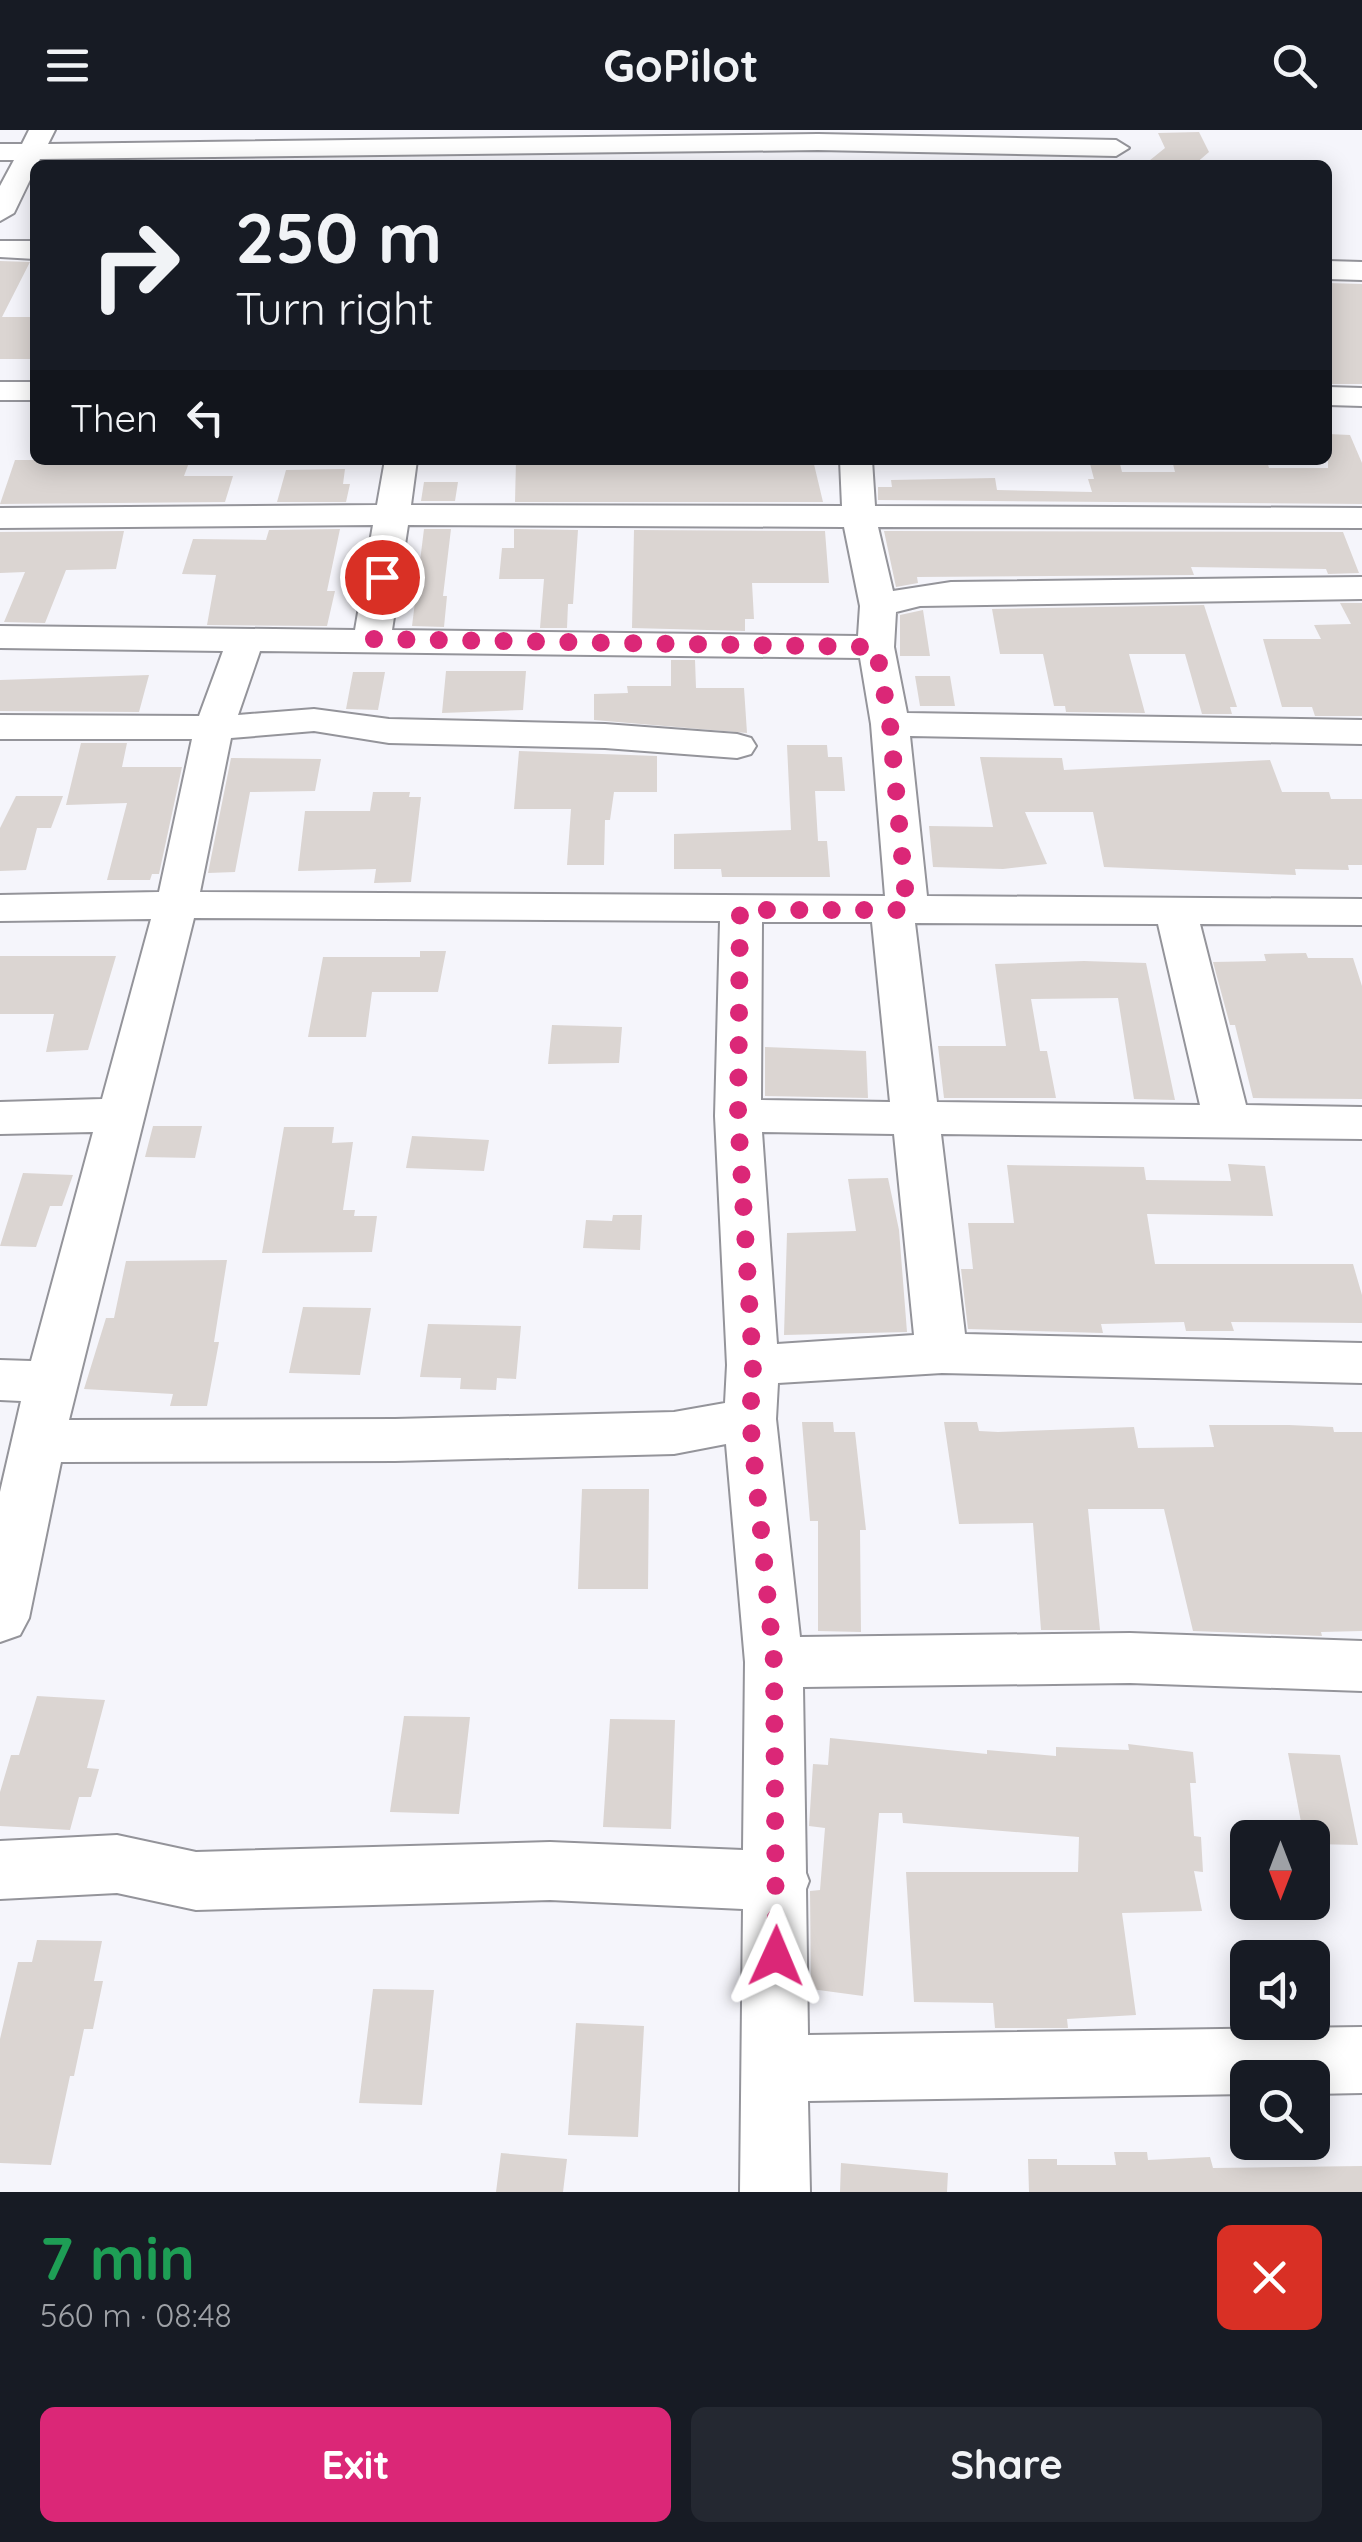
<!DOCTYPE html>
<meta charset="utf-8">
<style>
body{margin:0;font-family:Quicksand,sans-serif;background:#242831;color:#f1f3f6;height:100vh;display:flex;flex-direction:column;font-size:38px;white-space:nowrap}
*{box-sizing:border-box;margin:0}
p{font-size:32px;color:#9ea1a6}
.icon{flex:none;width:55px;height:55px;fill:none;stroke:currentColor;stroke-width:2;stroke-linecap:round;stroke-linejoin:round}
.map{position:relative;height:2062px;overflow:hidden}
.sheet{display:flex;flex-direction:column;background:#171b24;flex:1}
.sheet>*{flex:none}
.hud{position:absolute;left:30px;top:30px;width:1302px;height:305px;border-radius:15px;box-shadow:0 5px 25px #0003;background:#171b24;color:#f1f3f6;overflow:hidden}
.needle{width:65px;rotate:180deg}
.buttons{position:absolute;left:1230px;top:1690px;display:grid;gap:20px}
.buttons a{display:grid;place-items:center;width:100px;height:100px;border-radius:15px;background:#171b24;box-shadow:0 5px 25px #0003;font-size:50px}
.pin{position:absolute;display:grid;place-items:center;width:85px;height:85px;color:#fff;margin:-42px;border:5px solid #fff;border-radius:50%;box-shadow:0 2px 10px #0007}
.me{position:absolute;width:110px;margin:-55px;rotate:1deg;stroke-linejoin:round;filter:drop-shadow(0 0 8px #0008)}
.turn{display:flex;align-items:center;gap:35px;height:210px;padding:0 40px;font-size:45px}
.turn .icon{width:130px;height:130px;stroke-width:2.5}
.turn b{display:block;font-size:70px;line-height:85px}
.then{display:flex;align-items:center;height:95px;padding:0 40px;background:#0003;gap:20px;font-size:38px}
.round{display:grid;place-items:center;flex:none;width:105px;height:105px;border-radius:15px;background:#242831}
.head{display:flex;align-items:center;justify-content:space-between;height:170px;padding:0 40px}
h1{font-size:60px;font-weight:800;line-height:75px;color:#1e9e55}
.action{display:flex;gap:20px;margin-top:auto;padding:20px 40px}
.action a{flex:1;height:115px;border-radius:15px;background:#db2777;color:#fff;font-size:40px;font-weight:800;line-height:115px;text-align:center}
.action a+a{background:#242831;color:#f1f3f6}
header{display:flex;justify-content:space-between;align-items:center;height:130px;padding:0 40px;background:#171b24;font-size:45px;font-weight:800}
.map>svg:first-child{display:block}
.building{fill:#dbd5d2}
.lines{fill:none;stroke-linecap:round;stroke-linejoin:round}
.minor-casing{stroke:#94949a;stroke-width:4}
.minor{fill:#fff;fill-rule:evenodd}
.route{stroke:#db2777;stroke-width:18;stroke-dasharray:0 32.4}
</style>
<header><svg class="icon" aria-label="menu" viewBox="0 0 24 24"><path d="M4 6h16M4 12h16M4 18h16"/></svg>GoPilot<svg class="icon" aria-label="search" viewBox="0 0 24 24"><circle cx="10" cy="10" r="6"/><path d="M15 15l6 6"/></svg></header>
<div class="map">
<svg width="1362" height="2062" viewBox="0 0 1362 2062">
<rect width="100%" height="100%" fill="#f5f5fb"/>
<path class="building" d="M 1199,2 L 1209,22 L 1194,35 L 1144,35 L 1165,18 L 1158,3 Z
M 0,131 L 30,132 L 2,187 L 35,187 L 35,229 L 0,229 Z
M 1328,153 L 1362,154 L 1362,254 L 1328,254 Z
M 1328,304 L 1350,305 L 1362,333 L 1362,374 L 878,370 L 878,357 L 892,357 L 891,350 L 995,348 L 997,360 L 1092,362 L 1088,349 L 1094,349 L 1089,330 L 1119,330 L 1122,342 L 1175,342 L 1172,330 L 1267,331 L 1269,338 L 1328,338 Z
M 15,330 L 190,330 L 184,346 L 233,346 L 225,372 L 0,374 Z
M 516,330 L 813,330 L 823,372 L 515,372 Z
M 345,339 L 343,354 L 350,354 L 346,372 L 277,372 L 286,340 Z
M 424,352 L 458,352 L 455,371 L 421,371 Z
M 340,399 L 327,461 L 335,461 L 327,496 L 207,495 L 216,445 L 182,444 L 193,409 L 266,410 L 269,400 Z
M 424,399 L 451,399 L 443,466 L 447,466 L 444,497 L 412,496 Z
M 514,399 L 578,400 L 573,474 L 568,474 L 567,498 L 540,498 L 544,449 L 499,449 L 502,418 L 514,418 Z
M 634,400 L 825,401 L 829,453 L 752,453 L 754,489 L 745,489 L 745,501 L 632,498 Z
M 124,401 L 116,439 L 66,440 L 45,493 L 4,492 L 25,442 L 0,443 L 0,402 Z
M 884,401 L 1343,402 L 1359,443 L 1328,444 L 1326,439 L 1191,437 L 1194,445 L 917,447 L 918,453 L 896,457 Z
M 1340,473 L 1362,473 L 1362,586 L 1315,586 L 1312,577 L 1282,577 L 1263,509 L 1321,509 L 1314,495 L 1351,494 Z
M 1204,475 L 1237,577 L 1230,577 L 1232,584 L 1202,584 L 1185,524 L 1129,524 L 1145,583 L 1066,582 L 1065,576 L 1054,576 L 1043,524 L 1000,524 L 992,479 Z
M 923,480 L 930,526 L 900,526 L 900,485 Z
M 671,530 L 695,530 L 696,558 L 744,558 L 747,603 L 594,590 L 594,564 L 628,563 L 627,556 L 671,556 Z
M 446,541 L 526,541 L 523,580 L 442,583 Z
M 353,542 L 385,542 L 378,580 L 346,579 Z
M 149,545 L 139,582 L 0,581 L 0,550 Z
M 915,546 L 950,546 L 955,576 L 920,576 Z
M 81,613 L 127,613 L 122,637 L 182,637 L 159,744 L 152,744 L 150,750 L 107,750 L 127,673 L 66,675 Z
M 787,615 L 827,615 L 828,627 L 842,627 L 845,661 L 815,661 L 818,711 L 827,711 L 830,747 L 722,747 L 721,739 L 674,739 L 674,704 L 791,700 Z
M 519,621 L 657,626 L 657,662 L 614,662 L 610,690 L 605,690 L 604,735 L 567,735 L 571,679 L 514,679 Z
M 980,627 L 1062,628 L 1064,640 L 1270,630 L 1282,662 L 1329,662 L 1331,669 L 1362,669 L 1362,735 L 1348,735 L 1349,740 L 1295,739 L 1296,745 L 1104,737 L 1093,682 L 1025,682 L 1047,734 L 1003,739 L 933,737 L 929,696 L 993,697 Z
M 231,628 L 321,629 L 315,661 L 250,662 L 235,742 L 208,743 Z
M 373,662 L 410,662 L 409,667 L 421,667 L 411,752 L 374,753 L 376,739 L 298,741 L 305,681 L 370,681 Z
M 16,666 L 63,666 L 51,698 L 37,698 L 26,740 L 0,741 L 0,698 Z
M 420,821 L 446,821 L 438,862 L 372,862 L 366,907 L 308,907 L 323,827 L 420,827 Z
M 1306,823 L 1308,828 L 1353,828 L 1362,856 L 1362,969 L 1253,968 L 1235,895 L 1230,895 L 1213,832 L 1266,831 L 1264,824 Z
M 0,826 L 116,826 L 88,920 L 46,922 L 54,884 L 0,884 Z
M 1084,831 L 1146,833 L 1175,970 L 1134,969 L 1118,868 L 1031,869 L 1040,921 L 1047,921 L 1056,968 L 944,968 L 938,916 L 1006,916 L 995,834 Z
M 552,895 L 622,897 L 619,933 L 548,934 Z
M 765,917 L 866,921 L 868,968 L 765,966 Z
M 153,996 L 202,996 L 195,1028 L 145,1027 Z
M 284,997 L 334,997 L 332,1013 L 353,1012 L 343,1080 L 355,1080 L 354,1086 L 377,1086 L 372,1122 L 262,1123 Z
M 412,1006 L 489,1010 L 484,1041 L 406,1038 Z
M 1228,1034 L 1265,1036 L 1273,1086 L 1147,1084 L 1155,1134 L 1353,1134 L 1362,1165 L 1362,1193 L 1231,1192 L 1234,1201 L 1186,1201 L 1184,1192 L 1101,1194 L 1103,1203 L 968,1199 L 961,1139 L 973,1139 L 968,1093 L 1014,1093 L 1007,1035 L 1144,1037 L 1146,1050 L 1231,1051 Z
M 23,1043 L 73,1045 L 62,1076 L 50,1076 L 36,1117 L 0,1116 Z
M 888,1048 L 899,1100 L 907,1202 L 784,1205 L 787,1103 L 856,1101 L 848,1049 Z
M 613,1085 L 642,1085 L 640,1120 L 583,1118 L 586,1090 L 612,1091 Z
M 227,1130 L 214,1212 L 219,1212 L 207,1276 L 170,1276 L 173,1264 L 84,1259 L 106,1188 L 114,1188 L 126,1131 Z
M 303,1177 L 371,1178 L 360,1245 L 289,1243 Z
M 428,1194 L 521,1196 L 516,1249 L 497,1248 L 496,1260 L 460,1259 L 461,1248 L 420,1247 Z
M 802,1292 L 833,1292 L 834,1302 L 855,1302 L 866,1400 L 860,1400 L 861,1502 L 818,1501 L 818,1391 L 810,1391 Z
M 944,1292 L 977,1292 L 979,1301 L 998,1302 L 1134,1297 L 1138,1318 L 1214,1317 L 1209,1295 L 1289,1295 L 1333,1297 L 1334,1302 L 1362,1302 L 1362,1501 L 1321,1502 L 1322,1506 L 1193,1501 L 1164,1379 L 1088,1379 L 1100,1500 L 1041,1500 L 1033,1393 L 959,1394 Z
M 582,1359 L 649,1359 L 648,1459 L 578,1459 Z
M 37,1566 L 105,1570 L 87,1638 L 99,1639 L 91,1667 L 79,1667 L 70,1700 L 0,1696 L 0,1662 L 11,1625 L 19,1625 Z
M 404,1586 L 470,1587 L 459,1684 L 390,1682 Z
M 610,1589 L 675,1590 L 671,1699 L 603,1697 Z
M 830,1608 L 987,1624 L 987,1620 L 1056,1626 L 1056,1617 L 1129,1620 L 1128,1614 L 1193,1622 L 1196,1653 L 1190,1653 L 1194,1706 L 1201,1707 L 1203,1742 L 1194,1741 L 1202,1781 L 1122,1783 L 1136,1885 L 1067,1889 L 1068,1898 L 995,1898 L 993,1873 L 914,1872 L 906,1742 L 1078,1742 L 1079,1707 L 903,1693 L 902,1683 L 879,1683 L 863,1866 L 811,1859 L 810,1761 L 820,1760 L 825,1698 L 809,1696 L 813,1634 L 828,1635 Z
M 1288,1623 L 1340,1625 L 1358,1715 L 1312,1714 L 1312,1708 L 1304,1708 Z
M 37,1810 L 102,1811 L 94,1851 L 103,1851 L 93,1899 L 84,1899 L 74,1946 L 70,1946 L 51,2035 L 0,2033 L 0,1909 L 18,1832 L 32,1832 Z
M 373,1859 L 434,1860 L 422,1975 L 359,1973 Z
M 576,1893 L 644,1896 L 638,2007 L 568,2005 Z
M 1114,2022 L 1147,2022 L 1148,2030 L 1210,2027 L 1213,2038 L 1362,2036 L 1362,2062 L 1029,2062 L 1028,2029 L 1057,2029 L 1057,2035 L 1116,2035 Z
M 501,2023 L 567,2029 L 563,2062 L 496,2062 Z
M 841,2033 L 948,2043 L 947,2062 L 840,2062 Z"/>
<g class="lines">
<defs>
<path id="minor" d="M 29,0 L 55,0 L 48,14 L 818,4 L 1116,10 L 1129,18 L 1116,26 L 818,20 L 40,29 L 14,83 L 0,91 L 0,56 L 14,30 L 0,30 L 0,14 L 22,14 Z
M 0,111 L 35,111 L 35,129 L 0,127 Z
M 1328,131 L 1362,132 L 1362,150 L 1328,149 Z
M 0,252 L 35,252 L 35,270 L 0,270 Z
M 1328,257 L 1362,258 L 1362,276 L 1328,275 Z
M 385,330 L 417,330 L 411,375 L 842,376 L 840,330 L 872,330 L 875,376 L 1362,378 L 1362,398 L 878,397 L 893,461 L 951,452 L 1362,447 L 1362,469 L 920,476 L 896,482 L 894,517 L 907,583 L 1362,590 L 1362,614 L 910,606 L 927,766 L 1362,769 L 1362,795 L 1200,794 L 1246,975 L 1362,977 L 1362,1009 L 941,1004 L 965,1204 L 1362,1213 L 1362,1253 L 942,1243 L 778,1253 L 776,1289 L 800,1507 L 1130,1503 L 1362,1511 L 1362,1561 L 1130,1553 L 803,1557 L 806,1743 L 809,1751 L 806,1759 L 808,1905 L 1362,1897 L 1362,1963 L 1312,1964 L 1312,1948 L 1248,1948 L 1248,1964 L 808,1971 L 810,2062 L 740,2062 L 743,1779 L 550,1770 L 196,1780 L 117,1763 L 0,1769 L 0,1711 L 117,1705 L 196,1722 L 550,1712 L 743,1720 L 745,1532 L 726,1314 L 674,1324 L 395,1331 L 61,1332 L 29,1488 L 20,1505 L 0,1512 L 0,1362 L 21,1271 L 0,1270 L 0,1230 L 31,1231 L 93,1002 L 0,1004 L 0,972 L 102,969 L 151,789 L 0,791 L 0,765 L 159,762 L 192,609 L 0,609 L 0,585 L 199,586 L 223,521 L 0,518 L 0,496 L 355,500 L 373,395 L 0,398 L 0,378 L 377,375 ZM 408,395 L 844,397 L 860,476 L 858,506 L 392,500 ZM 260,521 L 860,528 L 871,594 L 885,766 L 200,762 L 231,608 L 314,601 L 389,613 L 605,618 L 737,628 L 751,624 L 756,616 L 751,608 L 737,604 L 605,594 L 389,589 L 314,579 L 238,585 ZM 194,788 L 720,791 L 715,986 L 727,1235 L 725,1273 L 674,1282 L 395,1289 L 69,1290 ZM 762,792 L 872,792 L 890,972 L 761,970 ZM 915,793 L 1158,794 L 1200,975 L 937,972 ZM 762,1002 L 894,1004 L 914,1205 L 777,1214 Z"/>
</defs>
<use href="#minor" class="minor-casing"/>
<use href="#minor" class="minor"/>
</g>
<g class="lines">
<path class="route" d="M 382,447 L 372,509 L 876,517 L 890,594 L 907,780 L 740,780 L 738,986 L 753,1236 L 750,1289 L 774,1532 L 776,1826"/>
</g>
</svg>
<div class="buttons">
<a><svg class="needle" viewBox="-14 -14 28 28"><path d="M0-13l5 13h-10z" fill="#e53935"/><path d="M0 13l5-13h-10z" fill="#9ea1a6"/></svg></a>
<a><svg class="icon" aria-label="sound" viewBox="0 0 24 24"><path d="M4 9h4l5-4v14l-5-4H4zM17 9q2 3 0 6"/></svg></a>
<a><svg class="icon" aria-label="search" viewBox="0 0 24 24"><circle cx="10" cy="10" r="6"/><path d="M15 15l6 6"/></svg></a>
</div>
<div class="pin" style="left:382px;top:447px;background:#d93025"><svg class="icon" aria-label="arrive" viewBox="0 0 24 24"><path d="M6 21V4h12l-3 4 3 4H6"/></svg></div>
<svg class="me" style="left:776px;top:1826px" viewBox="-20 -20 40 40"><path d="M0-17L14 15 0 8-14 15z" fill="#db2777" stroke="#fff" stroke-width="4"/></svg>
<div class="hud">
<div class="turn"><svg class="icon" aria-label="right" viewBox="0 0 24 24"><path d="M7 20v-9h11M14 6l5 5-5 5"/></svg><div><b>250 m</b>Turn right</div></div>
<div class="then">Then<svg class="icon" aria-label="left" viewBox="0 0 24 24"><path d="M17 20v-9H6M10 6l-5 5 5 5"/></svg></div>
</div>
</div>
<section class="sheet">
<div class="head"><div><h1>7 min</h1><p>560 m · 08:48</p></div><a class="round" style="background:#d93025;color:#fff"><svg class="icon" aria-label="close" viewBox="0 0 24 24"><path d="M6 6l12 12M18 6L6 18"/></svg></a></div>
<div class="action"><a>Exit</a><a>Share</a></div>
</section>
